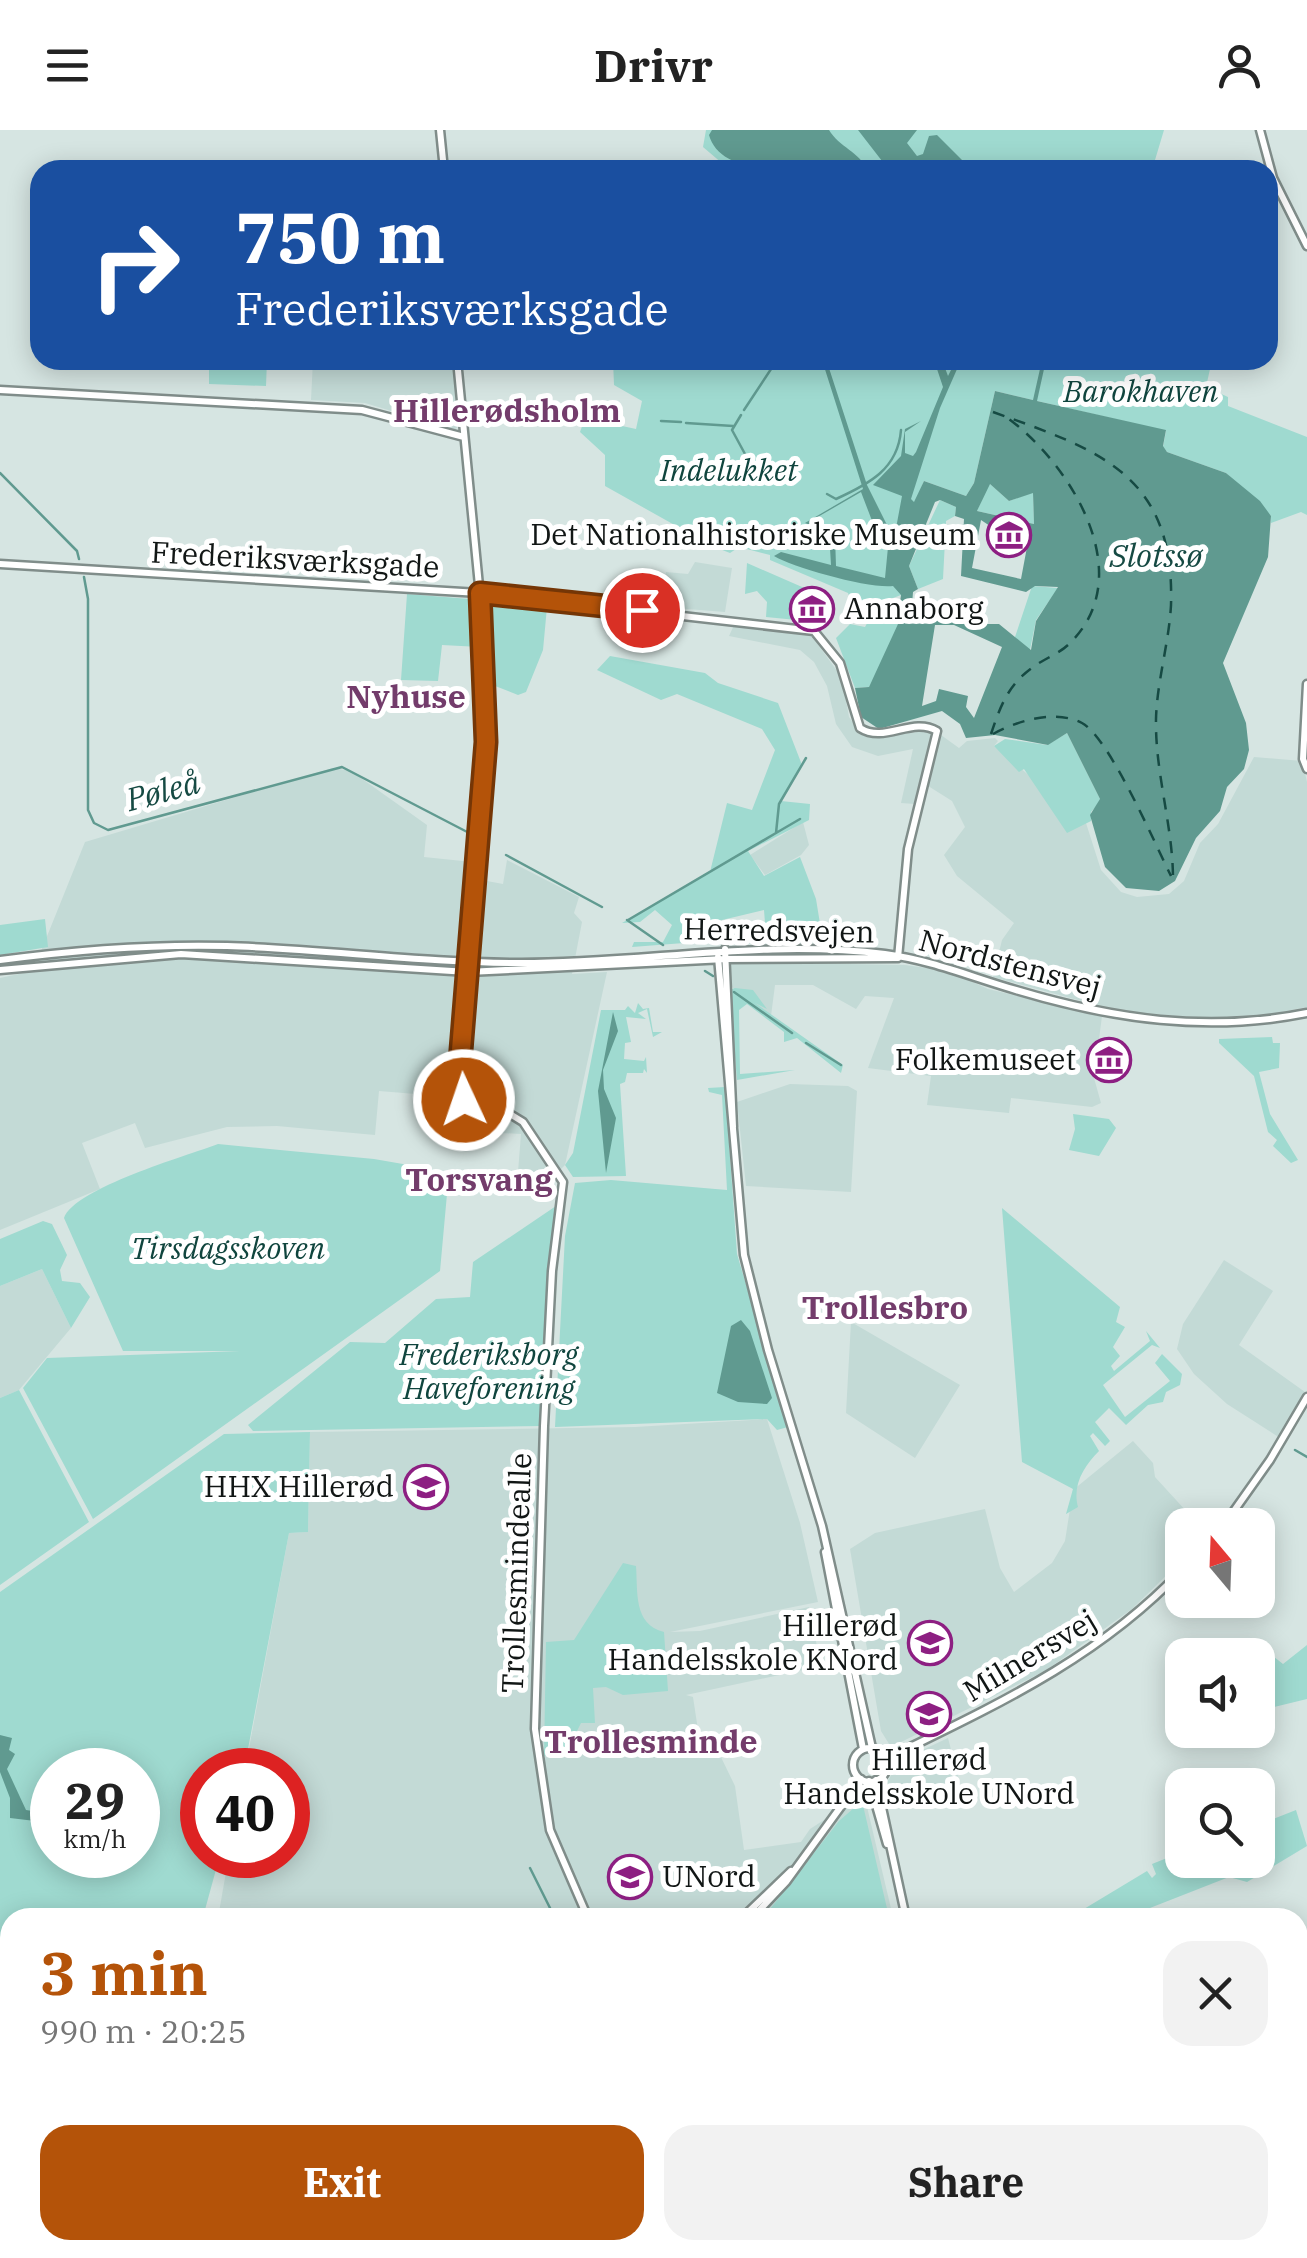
<!DOCTYPE html>
<meta charset="utf-8">
<style>
body{margin:0;font-family:"IBM Plex Serif",serif;background:#f2f2f2;color:#222;height:100vh;display:flex;flex-direction:column;font-size:38px;white-space:nowrap}
*{box-sizing:border-box;margin:0}
p{font-size:32px;color:#767676}
.icon{flex:none;width:55px;height:55px;fill:none;stroke:currentColor;stroke-width:2;stroke-linecap:round;stroke-linejoin:round}
.map{position:relative;flex:1;overflow:hidden}
.side{position:absolute;left:0px;top:1778px;width:1308px;height:352px;display:flex;flex-direction:column;background:#fff;border-radius:30px 30px 0 0;box-shadow:0 5px 25px #0003}
.side>*{flex:none}
.top-card{position:absolute;left:30px;top:30px;width:1248px;height:210px;border-radius:30px;box-shadow:0 5px 25px #0003;background:#1a4fa0;color:#fff;overflow:hidden}
.needle{width:65px;rotate:341deg}
.tools{position:absolute;left:1165px;top:1378px;display:grid;gap:20px}
.tools a{display:grid;place-items:center;width:110px;height:110px;border-radius:20px;background:#fff;box-shadow:0 5px 25px #0003;font-size:50px}
.speed{position:absolute;left:30px;top:1618px;display:flex;gap:20px;font-size:50px;font-weight:700;text-align:center}
.speed>*{display:grid;place-content:center;width:130px;height:130px;border-radius:50%;background:#fff;box-shadow:0 5px 25px #0003;line-height:1}
.speed small{font-size:25px;font-weight:400}
.speed .limit{border:15px solid #d22;background:#fff;color:#111}
.pin{position:absolute;display:grid;place-items:center;width:85px;height:85px;color:#fff;margin:-42px;border:5px solid #fff;border-radius:50%;box-shadow:0 2px 10px #0007}
.me{position:absolute;width:110px;margin:-55px;rotate:357deg;stroke-linejoin:round;filter:drop-shadow(0 0 8px #0008)}
.turn{display:flex;align-items:center;gap:35px;height:210px;padding:0 40px;font-size:45px}
.turn .icon{width:130px;height:130px;stroke-width:2.5}
.turn b{display:block;font-size:70px;line-height:85px}
.round{display:grid;place-items:center;flex:none;width:105px;height:105px;border-radius:30px;background:#f2f2f2}
.head{display:flex;align-items:center;justify-content:space-between;height:170px;padding:0 40px}
h1{font-size:60px;font-weight:700;line-height:75px;color:#b45309}
.cta{display:flex;gap:20px;margin-top:auto;padding:20px 40px}
.cta a{flex:1;height:115px;border-radius:30px;background:#b45309;color:#fff;font-size:40px;font-weight:700;line-height:115px;text-align:center}
.cta a+a{background:#f2f2f2;color:#222}
header{display:flex;justify-content:space-between;align-items:center;height:130px;padding:0 40px;background:#fff;font-size:45px;font-weight:700}
.map>svg:first-child{display:block}
.built{fill:#c3dad6}
.green{fill:#9fdad0;fill-rule:evenodd}
.water{fill:#609a90;fill-rule:evenodd}
.lines{fill:none;stroke-linecap:round;stroke-linejoin:round}
.stream{stroke:#609a90;stroke-width:2.5}
.ferry{stroke:#164a43;stroke-width:2.5;stroke-dasharray:12 10;stroke-linecap:butt}
.minor-casing{stroke:#808d8a;stroke-width:11}
.minor{stroke:#fff;stroke-width:6}
.route-casing{stroke:#753606;stroke-width:25}
.route{stroke:#b45309;stroke-width:18}
.labels{text-anchor:middle;stroke-width:10;stroke-linejoin:round;paint-order:stroke}
.park-label{font-size:30px;font-style:italic;fill:#10453e;stroke:#fff}
.poi-label{font-size:30px;fill:#111615;stroke:#fff;text-anchor:end}
.street-label{font-size:30px;fill:#111615;stroke:#fff}
.neighbourhood-label{font-size:32px;font-weight:bold;fill:#733c6b;stroke:#fff}
.water-label{font-size:32px;font-style:italic;fill:#164a43;stroke:#fff}
</style>
<header><svg class="icon" aria-label="menu" viewBox="0 0 24 24"><path d="M4 6h16M4 12h16M4 18h16"/></svg>Drivr<svg class="icon" aria-label="person" viewBox="0 0 24 24"><circle cx="12" cy="8" r="4"/><path d="M4 21q1-7 8-7t8 7"/></svg></header>
<div class="map">
<svg width="1307" height="2128" viewBox="0 0 1307 2128">
<rect width="100%" height="100%" fill="#d6e5e2"/>
<path class="built" d="M 313,230 L 453,230 L 459,296 L 454,300 L 365,273 L 311,270 Z
M 695,432 L 732,438 L 725,482 L 636,475 L 638,461 L 664,454 L 666,442 L 688,444 Z
M 735,493 L 812,506 L 842,548 L 849,587 L 860,602 L 879,607 L 932,600 L 915,674 L 901,673 L 913,619 L 878,626 L 852,617 L 836,594 L 827,556 L 814,532 L 800,520 L 729,506 Z
M 941,605 L 959,618 L 967,611 L 995,608 L 998,611 L 994,616 L 1086,693 L 1101,740 L 1121,762 L 1137,767 L 1169,764 L 1184,751 L 1200,713 L 1218,694 L 1254,627 L 1302,631 L 1307,652 L 1307,877 L 1241,890 L 1184,889 L 1111,879 L 993,847 L 1002,810 L 1014,793 L 957,746 L 944,725 L 965,697 L 952,671 L 925,654 Z
M 333,638 L 351,641 L 427,695 L 424,727 L 472,732 L 471,748 L 503,754 L 507,730 L 579,767 L 574,783 L 582,792 L 572,844 L 607,842 L 565,1035 L 556,1044 L 518,1042 L 521,1004 L 481,1002 L 479,986 L 452,983 L 452,967 L 379,961 L 375,1005 L 277,996 L 227,997 L 145,1018 L 135,993 L 82,1013 L 100,1059 L 0,1100 L 0,848 L 33,841 L 85,712 Z
M 803,692 L 809,715 L 801,725 L 765,745 L 750,725 Z
M 728,832 L 905,835 L 949,841 L 988,859 L 1102,886 L 1094,948 L 1101,973 L 1092,977 L 1011,968 L 1009,983 L 927,975 L 931,946 L 868,938 L 894,868 L 865,866 L 856,879 L 813,855 L 775,855 L 771,886 L 729,855 Z
M 790,954 L 848,956 L 857,961 L 851,1062 L 746,1056 L 737,972 Z
M 1224,1130 L 1273,1161 L 1239,1215 L 1305,1262 L 1280,1308 L 1227,1274 L 1194,1244 L 1177,1219 L 1183,1194 Z
M 42,1139 L 71,1198 L 19,1260 L 0,1268 L 0,1156 Z
M 851,1192 L 960,1255 L 915,1328 L 846,1283 Z
M 767,1289 L 800,1393 L 818,1472 L 670,1502 L 700,1501 L 809,1477 L 821,1536 L 686,1565 L 693,1567 L 701,1620 L 718,1621 L 735,1656 L 744,1720 L 801,1712 L 810,1699 L 864,1664 L 893,1787 L 218,1788 L 229,1725 L 288,1725 L 288,1640 L 245,1640 L 289,1403 L 308,1402 L 310,1302 L 635,1297 Z
M 1133,1311 L 1153,1333 L 1155,1347 L 1199,1395 L 1182,1395 L 1182,1430 L 1132,1479 L 1045,1541 L 891,1617 L 881,1601 L 850,1419 L 875,1403 L 985,1379 L 1000,1438 L 1014,1462 L 1052,1433 L 1065,1411 L 1073,1360 Z
M 948,1608 L 959,1650 L 888,1672 L 885,1656 L 899,1631 Z
M 162,2120 L 971,2120 L 973,2128 L 161,2128 Z"/>
<path class="green" d="M 706,0 L 1164,0 L 1152,40 L 730,40 L 703,17 Z
M 209,230 L 267,230 L 266,256 L 209,254 Z
M 613,230 L 1212,230 L 1206,257 L 1228,267 L 1228,276 L 1307,307 L 1307,385 L 1301,382 L 1271,393 L 1271,386 L 1226,343 L 1167,322 L 1163,317 L 1166,301 L 995,261 L 974,353 L 966,366 L 924,351 L 915,373 L 901,379 L 894,409 L 901,465 L 867,478 L 853,475 L 848,463 L 770,430 L 770,425 L 739,417 L 730,423 L 712,416 L 605,356 L 605,325 L 580,302 L 585,288 L 636,299 L 642,271 L 614,255 Z
M 989,353 L 1009,371 L 1033,362 L 1034,394 L 977,381 Z
M 940,370 L 956,377 L 955,386 L 946,391 L 943,449 L 918,459 L 909,436 Z
M 747,433 L 825,467 L 819,478 L 804,471 L 801,477 L 827,493 L 766,487 L 767,472 L 757,461 L 745,464 Z
M 1032,456 L 1058,458 L 1036,490 L 1030,520 L 1014,510 Z
M 407,464 L 470,469 L 477,476 L 480,517 L 442,515 L 438,551 L 401,550 Z
M 488,470 L 547,477 L 543,520 L 526,562 L 518,565 L 490,554 L 484,476 Z
M 901,476 L 900,487 L 905,489 L 869,557 L 855,558 L 836,508 L 850,494 L 865,497 L 871,486 Z
M 610,526 L 705,543 L 718,553 L 778,573 L 802,635 L 781,671 L 810,674 L 809,690 L 748,721 L 764,746 L 800,727 L 816,769 L 823,812 L 809,805 L 766,806 L 764,780 L 697,796 L 697,812 L 632,817 L 634,812 L 663,812 L 672,795 L 655,780 L 640,792 L 622,793 L 710,742 L 727,673 L 752,680 L 775,620 L 762,599 L 677,564 L 661,570 L 597,540 Z
M 1067,603 L 1101,671 L 1091,682 L 1091,691 L 1067,703 L 1024,639 L 1019,642 L 994,616 L 1005,609 L 1047,615 Z
M 45,789 L 48,817 L 0,825 L 0,795 Z
M 735,858 L 753,860 L 767,879 L 755,873 L 843,935 L 841,943 L 797,908 L 784,912 L 784,902 L 747,874 L 739,880 L 740,944 L 795,940 L 737,950 L 729,860 Z
M 638,873 L 643,879 L 649,878 L 653,902 L 662,902 L 653,907 L 647,879 L 638,883 L 646,889 L 626,887 L 631,912 L 625,913 L 624,929 L 644,931 L 646,927 L 647,943 L 644,939 L 643,943 L 627,943 L 625,952 L 620,954 L 626,1046 L 573,1047 L 565,1035 L 573,1023 L 601,880 L 625,880 L 628,876 L 635,883 Z
M 1272,907 L 1273,913 L 1280,913 L 1279,938 L 1259,942 L 1270,984 L 1298,1030 L 1291,1033 L 1273,1016 L 1277,1010 L 1268,1002 L 1254,946 L 1219,913 L 1219,909 Z
M 725,957 L 737,1124 L 788,1297 L 777,1300 L 767,1289 L 555,1297 L 565,1106 L 575,1053 L 611,1050 L 727,1060 L 722,965 L 709,962 L 708,958 Z
M 1073,984 L 1109,989 L 1116,998 L 1099,1026 L 1069,1020 L 1075,999 Z
M 218,1014 L 374,1029 L 449,1042 L 440,1141 L 93,1389 L 23,1258 L 47,1228 L 240,1221 L 123,1221 L 64,1088 C 75,1058 186,1026 218,1014 Z
M 556,1076 L 540,1296 L 253,1301 L 248,1295 L 350,1212 L 385,1213 L 436,1169 L 470,1167 L 473,1132 Z
M 1002,1078 L 1120,1177 L 1116,1192 L 1125,1197 L 1113,1217 L 1120,1226 L 1111,1236 L 1114,1241 L 1150,1211 L 1146,1201 L 1160,1218 L 1152,1215 L 1103,1255 L 1125,1287 L 1170,1251 L 1155,1233 L 1162,1224 L 1182,1244 L 1180,1255 L 1166,1262 L 1163,1272 L 1148,1275 L 1126,1295 L 1109,1278 L 1095,1292 L 1110,1311 L 1105,1316 L 1093,1303 L 1090,1306 L 1099,1321 C 1084,1336 1072,1355 1078,1377 L 1066,1384 L 1073,1359 L 1022,1332 Z
M 43,1091 L 52,1094 L 67,1125 L 60,1140 L 62,1151 L 80,1153 L 90,1167 L 71,1198 L 42,1139 L 0,1156 L 0,1109 Z
M 19,1260 L 89,1392 L 0,1455 L 0,1268 Z
M 310,1302 L 308,1402 L 289,1403 L 244,1640 L 202,1640 L 202,1725 L 220,1725 L 203,1787 L 10,1788 L 10,1858 L 0,1855 L 0,1462 L 224,1304 ZM 52,1640 L 138,1640 L 138,1725 L 52,1725 Z
M 623,1433 L 636,1436 C 638,1462 633,1494 664,1502 L 668,1561 L 623,1565 L 606,1557 L 593,1558 L 595,1593 L 581,1593 L 565,1625 L 544,1626 L 546,1512 L 574,1510 Z
M 1307,1515 L 1307,1569 L 1266,1579 L 1258,1565 L 1258,1525 L 1251,1525 L 1260,1516 L 1283,1534 Z
M 862,1671 L 889,1787 L 763,1788 L 839,1691 Z
M 1296,1680 L 1307,1716 L 1247,1752 L 1229,1747 L 1127,1787 L 1069,1788 L 1147,1741 L 1152,1748 L 1156,1744 L 1152,1734 L 1182,1722 L 1182,1730 L 1258,1730 L 1258,1695 Z"/>
<path class="water" d="M 712,0 L 829,0 C 839,17 860,22 867,40 C 827,40 722,54 709,5 Z
M 858,0 L 917,0 L 907,13 L 917,26 L 923,24 L 929,6 L 937,5 L 972,40 L 889,40 Z
M 822,230 L 828,235 L 867,355 L 894,409 L 902,366 L 873,355 L 901,326 L 905,299 L 921,291 L 905,302 L 905,323 L 913,326 L 916,322 L 943,257 L 934,230 L 942,230 L 948,246 L 956,230 L 961,230 L 940,278 L 911,369 L 914,372 L 924,351 L 966,366 L 974,353 L 995,261 L 1033,270 L 1042,230 L 1046,230 L 1037,271 L 1166,300 L 1163,316 L 1167,322 L 1226,343 L 1260,371 L 1271,386 L 1268,427 L 1223,533 L 1246,593 L 1249,620 L 1244,639 L 1227,657 L 1220,681 L 1196,708 L 1175,751 L 1159,761 L 1126,758 L 1105,737 L 1090,685 L 1100,669 L 1067,603 L 1048,615 L 995,605 L 966,608 L 960,594 L 942,581 L 879,599 L 861,587 L 855,558 L 869,557 L 898,494 L 903,494 L 905,489 L 898,485 L 901,465 L 893,456 C 870,459 794,438 774,426 L 781,422 L 831,435 L 829,402 L 805,393 L 863,359 ZM 990,354 L 1009,371 L 1033,363 L 1034,394 L 977,381 ZM 861,362 L 879,409 L 888,417 L 885,448 L 836,436 L 835,406 L 809,392 ZM 940,370 L 956,377 L 955,386 L 964,389 L 961,446 L 1026,462 L 1035,456 L 1058,457 L 1036,491 L 1031,520 L 999,494 L 980,494 L 981,490 L 943,481 L 937,489 L 911,488 L 913,462 L 918,459 L 909,436 L 935,372 ZM 981,390 L 990,396 L 1030,401 L 1021,449 L 972,438 ZM 935,495 L 954,495 L 1002,517 L 974,588 L 966,577 L 968,566 L 939,559 L 936,571 L 922,576 Z
M 613,882 L 618,901 L 603,940 L 604,959 L 616,988 L 606,1043 L 598,961 Z
M 741,1190 L 750,1201 L 772,1268 L 767,1274 L 738,1272 L 717,1263 L 731,1196 Z
M 0,1605 L 12,1608 L 9,1620 L 15,1624 L 7,1639 L 26,1680 L 52,1684 L 52,1693 L 10,1688 L 10,1668 L 0,1642 Z"/>
<g class="lines">
<path class="stream" d="M 744,280 L 777,230
M 741,285 L 732,300 L 745,324
M 661,291 L 681,292
M 686,293 L 733,296
M 0,343 L 77,421 L 79,429
M 827,364 L 836,369 C 869,354 898,339 901,300
M 84,447 L 88,469 L 88,680 L 94,693 L 108,700 L 342,637 L 473,705
M 776,703 L 800,689
M 506,725 L 602,777
M 627,790 L 663,815
M 628,790 L 776,703 L 779,674 L 806,628
M 705,841 L 713,846
M 734,862 L 792,903
M 806,913 L 841,935
M 1295,1320 L 1307,1327
M 530,1738 L 551,1780"/>
<path class="ferry" d="M 993,282 C 1099,320 1175,344 1171,475 C 1169,513 1157,551 1156,589 C 1155,643 1173,696 1173,749
M 991,604 C 1001,574 1009,553 1036,535 C 1046,528 1060,523 1069,514 C 1140,446 1071,335 1009,289
M 993,604 C 1017,591 1055,579 1082,593 C 1109,607 1155,714 1171,746"/>
<defs>
<path id="minor" d="M 440,0 L 444,40
M 1260,0 L 1273,48 L 1307,116
M 457,230 L 484,507 L 485,612 L 458,957 L 469,973 L 505,981 L 523,992 L 563,1052 L 552,1141 L 544,1296 L 535,1599 L 550,1700 L 588,1788
M 0,260 L 362,280 L 464,307
M 0,434 L 479,463 L 814,501 L 840,533 L 860,598 C 885,614 912,586 937,601 L 908,719 L 898,828
M 1307,554 L 1303,629 L 1307,639
M 725,819 L 733,997
M 718,827 L 744,1125 L 768,1220 L 822,1396 L 872,1618
M 0,830 C 75,820 150,814 227,816 C 325,819 423,833 522,833 C 644,833 763,809 885,824 C 931,830 971,847 1016,860 C 1113,889 1207,903 1307,883
M 0,840 L 181,824 L 468,842 L 725,829 L 897,828
M 1224,1395 L 1270,1330 L 1307,1267
M 825,1422 L 863,1619
M853 1635a17 17 0 1 1 34 0a17 17 0 1 1-34 0Z
M 886,1629 C 994,1576 1098,1529 1182,1440
M 876,1650 L 906,1788
M 869,1651 L 887,1714
M 742,1788 L 791,1741
M 752,1788 L 786,1752 L 861,1649
M 0,1870 L 10,1873
M 0,1876 L 10,1878
M 977,2120 L 979,2128"/>
</defs>
<use href="#minor" class="minor-casing"/>
<use href="#minor" class="minor"/>
</g>
<g class="lines">
<defs>
<path id="route" d="M 464,970 L 458,957 L 486,612 L 480,463 L 642,480"/>
</defs>
<use href="#route" class="route-casing"/>
<use href="#route" class="route"/>
</g>
<defs>
<symbol id="museum-ring" viewBox="-11 -11 22 22"><circle r="9.5" fill="#fff" stroke="#8d1f82" stroke-width="1.5"/><path d="M0-6L6-3V-2H-6V-3ZM-5-1h2V3h-2ZM-1-1h2V3h-2ZM3-1h2V3H3ZM-6 4H6V6H-6Z" fill="#8d1f82"/></symbol>
<symbol id="university-ring" viewBox="-11 -11 22 22"><circle r="9.5" fill="#fff" stroke="#8d1f82" stroke-width="1.5"/><path d="M0-5L7-2L0 1L-7-2ZM-4 1L0 2.5L4 1V4Q0 6-4 4Z" fill="#8d1f82"/></symbol>
</defs>
<g fill-rule="evenodd">
<use href="#museum-ring" x="984" y="380" width="50" height="50"/>
<use href="#museum-ring" x="787" y="454" width="50" height="50"/>
<use href="#museum-ring" x="1084" y="905" width="50" height="50"/>
<use href="#university-ring" x="401" y="1332" width="50" height="50"/>
<use href="#university-ring" x="905" y="1488" width="50" height="50"/>
<use href="#university-ring" x="904" y="1559" width="50" height="50"/>
<use href="#university-ring" x="605" y="1722" width="50" height="50"/>
</g>
<g class="labels">
<g class="park-label">
<text x="1141" y="272">Barokhaven</text>
<text x="729" y="351">Indelukket</text>
<text x="228" y="1129">Tirsdagsskoven</text>
<text x="489" y="1235">Frederiksborg<tspan x="489" dy="34">Haveforening</tspan></text>
</g>
<g class="poi-label">
<text x="976" y="415">Det Nationalhistoriske Museum</text>
<text x="844" y="489" text-anchor="start">Annaborg</text>
<text x="1076" y="940">Folkemuseet</text>
<text x="394" y="1367">HHX Hillerød</text>
<text x="898" y="1506">Hillerød<tspan x="898" dy="34">Handelsskole KNord</tspan></text>
<text x="929" y="1640" text-anchor="middle">Hillerød<tspan x="929" dy="34">Handelsskole UNord</tspan></text>
<text x="662" y="1757" text-anchor="start">UNord</text>
</g>
<g class="street-label">
<text transform="translate(295 430) rotate(3)" y="10">Frederiksværksgade</text>
<text transform="translate(779 801) rotate(1)" y="10">Herredsvejen</text>
<text transform="translate(1010 834) rotate(15)" y="10">Nordstensvej</text>
<text transform="translate(517 1443) rotate(-88)" y="10">Trollesmindealle</text>
<text transform="translate(1030 1526) rotate(-31)" y="10">Milnersvej</text>
</g>
<g class="neighbourhood-label">
<text x="507" y="292">Hillerødsholm</text>
<text x="406" y="578">Nyhuse</text>
<text x="479" y="1061">Torsvang</text>
<text x="885" y="1189">Trollesbro</text>
<text x="651" y="1623">Trollesminde</text>
</g>
<g class="water-label">
<text x="1156" y="437">Slotssø</text>
<text transform="translate(163 661) rotate(-15)" y="11">Pøleå</text>
</g>
</g>
</svg>
<div class="tools">
<a><svg class="needle" viewBox="-14 -14 28 28"><path d="M0-13l5 13h-10z" fill="#e53935"/><path d="M0 13l5-13h-10z" fill="#767676"/></svg></a>
<a><svg class="icon" aria-label="sound" viewBox="0 0 24 24"><path d="M4 9h4l5-4v14l-5-4H4zM17 9q2 3 0 6"/></svg></a>
<a><svg class="icon" aria-label="search" viewBox="0 0 24 24"><circle cx="10" cy="10" r="6"/><path d="M15 15l6 6"/></svg></a>
</div>
<div class="speed"><div>29<small>km/h</small></div><div class="limit">40</div></div>
<div class="pin" style="left:642px;top:480px;background:#d93025"><svg class="icon" aria-label="arrive" viewBox="0 0 24 24"><path d="M6 21V4h12l-3 4 3 4H6"/></svg></div>
<svg class="me" style="left:464px;top:970px" viewBox="-20 -20 40 40"><circle r="17" fill="#b45309" stroke="#fff" stroke-width="3"/><path d="M0-11L8 9 0 5-8 9z" fill="#fff"/></svg>
<div class="top-card">
<div class="turn"><svg class="icon" aria-label="right" viewBox="0 0 24 24"><path d="M7 20v-9h11M14 6l5 5-5 5"/></svg><div><b>750 m</b>Frederiksværksgade</div></div>
</div>
<section class="side">
<div class="head"><div><h1>3 min</h1><p>990 m · 20:25</p></div><a class="round"><svg class="icon" aria-label="close" viewBox="0 0 24 24"><path d="M6 6l12 12M18 6L6 18"/></svg></a></div>
<div class="cta"><a>Exit</a><a>Share</a></div>
</section>
</div>
